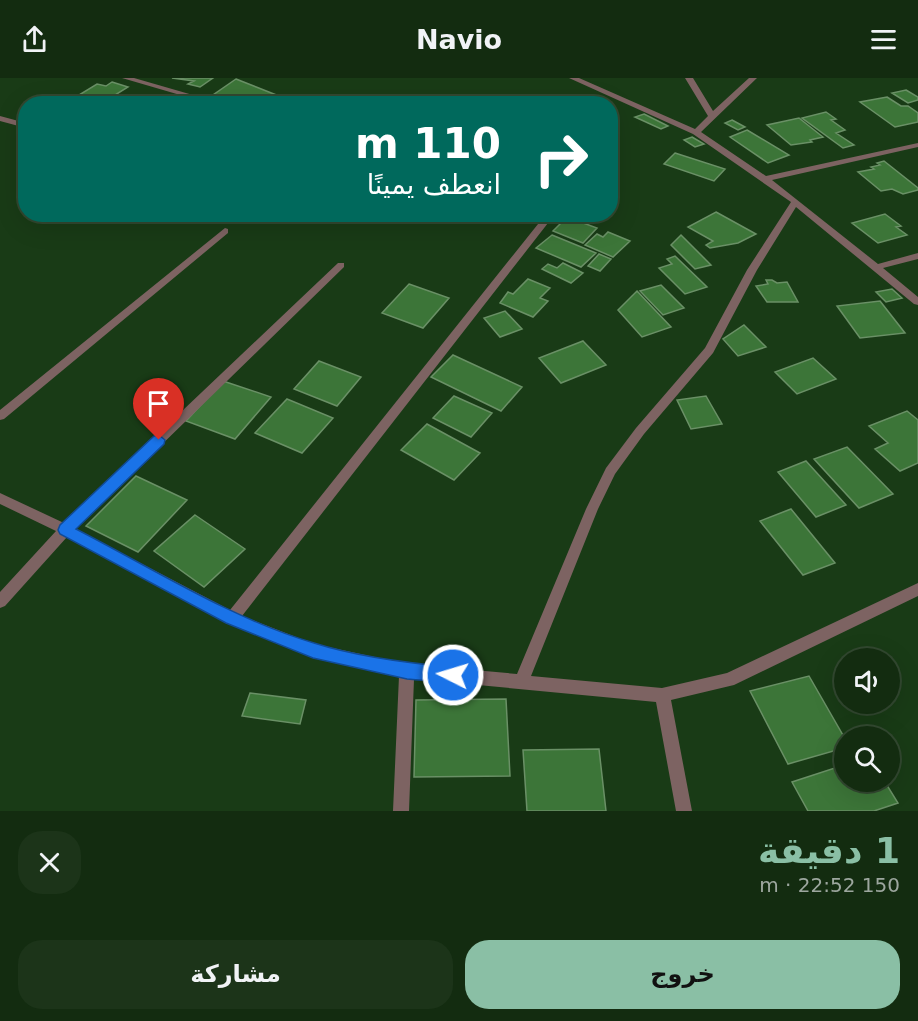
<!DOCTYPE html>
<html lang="ar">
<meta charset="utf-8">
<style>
body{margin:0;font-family:"DejaVu Sans","Noto Sans Arabic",sans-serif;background:#1c3419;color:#f1f3f6;direction:rtl;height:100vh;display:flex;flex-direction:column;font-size:22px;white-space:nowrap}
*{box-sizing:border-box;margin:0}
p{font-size:20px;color:#9da79f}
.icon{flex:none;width:33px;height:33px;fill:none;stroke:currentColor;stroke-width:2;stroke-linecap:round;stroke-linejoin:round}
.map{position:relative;height:733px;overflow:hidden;direction:ltr}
.drawer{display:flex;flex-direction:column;background:#132c10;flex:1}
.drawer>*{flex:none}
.top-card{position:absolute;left:18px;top:18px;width:600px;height:126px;border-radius:24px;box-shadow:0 6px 24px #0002,0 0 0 2px #324830;direction:rtl;background:#00695c;color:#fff;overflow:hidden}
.tools{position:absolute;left:834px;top:570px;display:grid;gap:12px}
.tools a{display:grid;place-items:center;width:66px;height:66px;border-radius:50%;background:#132c10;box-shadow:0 6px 24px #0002,0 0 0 2px #324830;font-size:30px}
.pin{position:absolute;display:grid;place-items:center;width:51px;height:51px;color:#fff;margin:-62px -26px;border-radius:50% 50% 50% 0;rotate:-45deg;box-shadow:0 0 6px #0007}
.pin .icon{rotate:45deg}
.me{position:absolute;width:66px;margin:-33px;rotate:275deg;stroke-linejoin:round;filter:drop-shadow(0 0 4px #0008)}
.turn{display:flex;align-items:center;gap:21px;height:126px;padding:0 18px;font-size:27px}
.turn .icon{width:78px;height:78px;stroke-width:2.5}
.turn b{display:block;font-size:42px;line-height:51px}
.round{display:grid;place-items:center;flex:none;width:63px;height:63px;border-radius:24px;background:#1c3419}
.overview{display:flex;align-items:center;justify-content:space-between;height:102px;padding:0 18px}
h1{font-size:36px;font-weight:800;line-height:45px;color:#8abfa5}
.button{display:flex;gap:12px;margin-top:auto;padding:12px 18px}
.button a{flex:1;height:69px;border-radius:24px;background:#8abfa5;color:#111;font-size:24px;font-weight:800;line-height:69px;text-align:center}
.button a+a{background:#1c3419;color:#f1f3f6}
header{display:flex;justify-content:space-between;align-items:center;height:78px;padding:0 18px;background:#132c10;font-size:27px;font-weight:800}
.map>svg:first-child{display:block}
.building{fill:#3c7538;stroke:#6a9066;stroke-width:1.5}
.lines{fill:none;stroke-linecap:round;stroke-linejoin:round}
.street{fill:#7d6362;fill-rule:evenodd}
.route{fill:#1a73e8;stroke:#114b97;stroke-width:1.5}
</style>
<header><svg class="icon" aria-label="menu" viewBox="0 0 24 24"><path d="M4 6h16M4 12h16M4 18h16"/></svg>Navio<svg class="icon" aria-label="share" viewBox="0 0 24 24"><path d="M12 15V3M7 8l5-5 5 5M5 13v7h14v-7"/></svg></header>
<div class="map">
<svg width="918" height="733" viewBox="0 0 918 733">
<rect width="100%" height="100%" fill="#193b16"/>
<path class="building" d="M 172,0 L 213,0 L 200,9 L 188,6 L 194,3 Z
M 236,1 L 289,22 L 283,26 L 252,26 L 213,17 Z
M 112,4 L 128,9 L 104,24 L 79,17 L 97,6 L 106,8 Z
M 906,12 L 918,19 L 918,22 L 908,25 L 892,15 Z
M 74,19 L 98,26 L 64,26 Z
M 887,19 L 901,28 L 908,28 L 918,35 L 918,44 L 895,49 L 860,24 Z
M 826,34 L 836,41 L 831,42 L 845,52 L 836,55 L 854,67 L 843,70 L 802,40 Z
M 644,36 L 668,48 L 661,51 L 635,39 Z
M 799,40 L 823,59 L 810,62 L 812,64 L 791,67 L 767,47 Z
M 732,42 L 745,49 L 738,52 L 725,45 Z
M 747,52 L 789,77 L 768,85 L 730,59 Z
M 692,59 L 704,66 L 695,69 L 684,62 Z
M 675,75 L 725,91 L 714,103 L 664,86 Z
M 884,83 L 918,110 L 918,112 L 903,116 L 892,111 L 881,113 L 858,94 L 874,91 L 871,89 L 880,87 L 877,85 Z
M 716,134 L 756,156 L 738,165 L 710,170 L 706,167 L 713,163 L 688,149 Z
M 885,136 L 901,148 L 896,149 L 907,157 L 878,165 L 852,145 Z
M 567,139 L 597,150 L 583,165 L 553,153 Z
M 608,154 L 630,163 L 613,179 L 585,167 L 597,156 L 603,159 Z
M 552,157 L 596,175 L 581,189 L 536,170 Z
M 681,157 L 711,187 L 695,191 L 671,167 Z
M 599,176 L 611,181 L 600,193 L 588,188 Z
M 675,178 L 707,209 L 685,216 L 659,190 L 672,186 L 667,181 Z
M 563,185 L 583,195 L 571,205 L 542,191 L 548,186 L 557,190 Z
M 528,201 L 550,210 L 540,220 L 548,223 L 533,239 L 500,225 L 508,214 L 513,216 Z
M 766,202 L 772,202 L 777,205 L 787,204 L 798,224 L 767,224 L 756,208 L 768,206 Z
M 409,206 L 449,220 L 423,250 L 382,235 Z
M 661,207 L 684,230 L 663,237 L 640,213 Z
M 892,211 L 902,220 L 886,224 L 876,214 Z
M 637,213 L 671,249 L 642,259 L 618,232 Z
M 880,223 L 905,255 L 860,260 L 837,228 Z
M 505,233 L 522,251 L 500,259 L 484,240 Z
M 744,247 L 766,269 L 738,278 L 723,261 Z
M 583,263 L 606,287 L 561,305 L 539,280 Z
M 453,277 L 522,309 L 501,333 L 431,299 Z
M 813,280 L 836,301 L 797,316 L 775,294 Z
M 319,283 L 361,299 L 337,328 L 294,311 Z
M 223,303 L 271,319 L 235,361 L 186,343 Z
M 454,318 L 492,335 L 471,359 L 433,340 Z
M 706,318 L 722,346 L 691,351 L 677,322 Z
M 287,321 L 333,340 L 302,375 L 255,355 Z
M 907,333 L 918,342 L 918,385 L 900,393 L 875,371 L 888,365 L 869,348 Z
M 427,346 L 480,375 L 454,402 L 401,372 Z
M 847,369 L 893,416 L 859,430 L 814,381 Z
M 806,383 L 846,427 L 816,439 L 778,394 Z
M 136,398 L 187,422 L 138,474 L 86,448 Z
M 791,431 L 835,485 L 803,497 L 760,443 Z
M 195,437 L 245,471 L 204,509 L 154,473 Z
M 809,598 L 844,659 L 844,670 L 788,686 L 750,613 Z
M 250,615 L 306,622 L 300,646 L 242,638 Z
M 506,621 L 510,698 L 414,699 L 416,622 Z
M 599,671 L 606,733 L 527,733 L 523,672 Z
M 844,687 L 844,704 L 885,704 L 898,725 L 874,733 L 808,733 L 792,704 Z"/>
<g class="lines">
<path class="street" d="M 122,0 L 134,0 L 224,26 L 211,26 Z
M 569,0 L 579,0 L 695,51 L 708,38 L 685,0 L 693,0 L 713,33 L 749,0 L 757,0 L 701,54 L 766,98 L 918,65 L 918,69 L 772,102 L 878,186 L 918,175 L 918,181 L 883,190 L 918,219 L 918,227 L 914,226 L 796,129 L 757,192 L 713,275 L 644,356 L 615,396 L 598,431 L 531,598 L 662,610 L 727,595 L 918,505 L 918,518 L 734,607 L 671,622 L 692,733 L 676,733 L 656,624 L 414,601 L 409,733 L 393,733 L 399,598 L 313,580 L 227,544 L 67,459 L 5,528 L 0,530 L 0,514 L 56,453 L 0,426 L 0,415 L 64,445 L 338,185 L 344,185 L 344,189 L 75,451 L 230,532 L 546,136 L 555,136 L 242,538 L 314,566 L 407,586 L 517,596 L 586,431 L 606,390 L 636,350 L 705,270 L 747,192 L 791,124 L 693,56 Z
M 0,38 L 26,45 L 26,50 L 0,43 Z
M 225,150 L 228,151 L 228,155 L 4,341 L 0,342 L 0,332 Z"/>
</g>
<path class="route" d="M 159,357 L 165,362 L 164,366 L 76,451 C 152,490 232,541 314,565 C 358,579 406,585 453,589 L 459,591 L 461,597 L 459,603 L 453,605 L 407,601 L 313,580 L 226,545 L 60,456 L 58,452 L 60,447 L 154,358 Z"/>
</svg>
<div class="tools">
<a><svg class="icon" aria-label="sound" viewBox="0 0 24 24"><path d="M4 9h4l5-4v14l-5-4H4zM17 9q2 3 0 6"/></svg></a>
<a><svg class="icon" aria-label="search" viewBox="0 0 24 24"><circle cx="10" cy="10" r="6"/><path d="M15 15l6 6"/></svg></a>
</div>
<div class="pin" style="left:159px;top:362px;background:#d93025"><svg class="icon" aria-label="arrive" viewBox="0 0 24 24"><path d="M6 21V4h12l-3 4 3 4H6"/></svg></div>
<svg class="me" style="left:453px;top:597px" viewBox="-20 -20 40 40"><circle r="17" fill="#1a73e8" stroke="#fff" stroke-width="3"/><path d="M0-11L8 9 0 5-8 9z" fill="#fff"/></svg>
<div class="top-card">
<div class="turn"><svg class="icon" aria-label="right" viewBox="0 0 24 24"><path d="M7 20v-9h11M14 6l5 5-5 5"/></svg><div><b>110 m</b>انعطف يمينًا</div></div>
</div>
</div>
<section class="drawer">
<div class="overview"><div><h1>1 دقيقة</h1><p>150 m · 22:52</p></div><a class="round"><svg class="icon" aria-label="close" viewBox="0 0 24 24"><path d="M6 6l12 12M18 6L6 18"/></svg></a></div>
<div class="button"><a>خروج</a><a>مشاركة</a></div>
</section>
